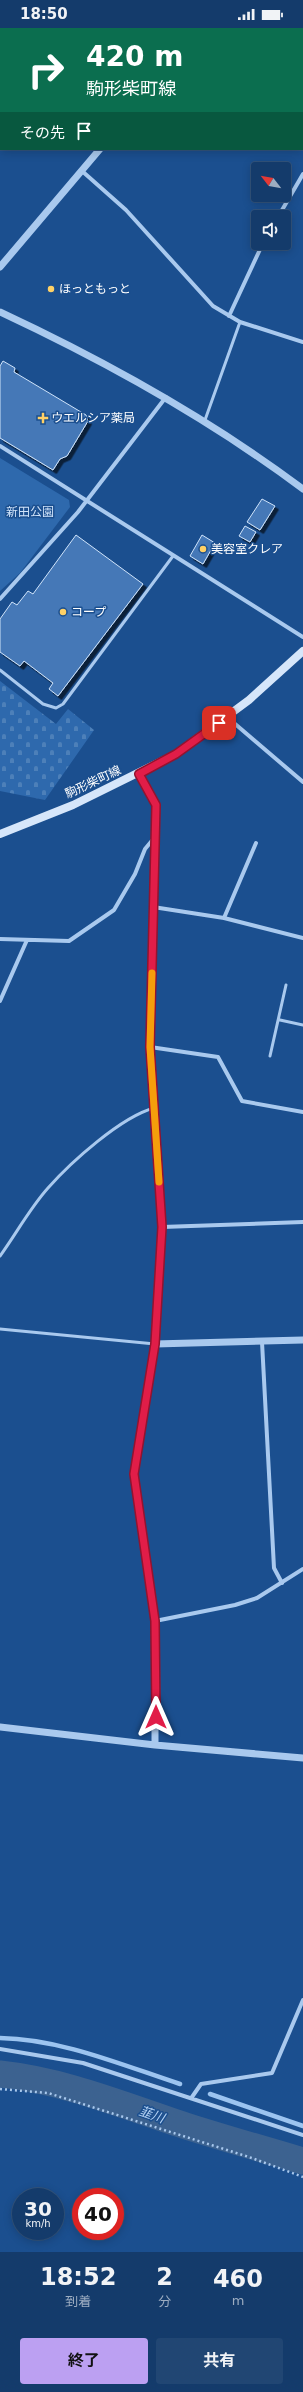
<!DOCTYPE html>
<html lang="ja">
<meta charset="utf-8">
<style>
body{margin:0;font-family:"DejaVu Sans","Noto Sans JP",sans-serif;background:#214673;color:#f1f3f6;height:100vh;display:flex;flex-direction:column;font-size:15px;white-space:nowrap}
*{box-sizing:border-box;margin:0}
p{font-size:13px;color:#9dadc1}
.icon{flex:none;width:22px;height:22px;fill:none;stroke:currentColor;stroke-width:2;stroke-linecap:round;stroke-linejoin:round}
.map{position:relative;height:2224px;overflow:hidden}
.details{display:flex;flex-direction:column;background:#143b6b;flex:1}
.details>*{flex:none}
.hud{position:absolute;left:0px;top:0px;width:303px;height:122px;box-shadow:0 2px 10px #0003,0 0 0 1px #33557e;background:#0b6e4f;color:#fff;overflow:hidden}
.needle{width:26px;rotate:301deg}
.tools{position:absolute;left:251px;top:134px;display:grid;gap:8px}
.tools a{display:grid;place-items:center;width:40px;height:40px;border-radius:4px;background:#143b6b;box-shadow:0 2px 10px #0003,0 0 0 1px #33557e;font-size:20px}
.speed{position:absolute;left:12px;top:2160px;display:flex;gap:8px;font-size:20px;font-weight:700;text-align:center}
.speed>*{display:grid;place-content:center;width:52px;height:52px;border-radius:50%;background:#143b6b;box-shadow:0 2px 10px #0003,0 0 0 1px #33557e;line-height:1}
.speed small{font-size:10px;font-weight:400}
.speed .limit{border:6px solid #d22;background:#fff;color:#111}
.pin{position:absolute;display:grid;place-items:center;width:34px;height:34px;color:#fff;margin:-17px;border-radius:8px;box-shadow:0 2px 6px #0006}
.me{position:absolute;width:44px;margin:-22px;rotate:0deg;stroke-linejoin:round;filter:drop-shadow(0 0 3px #0008)}
.turn{display:flex;align-items:center;gap:14px;height:84px;padding:0 20px;font-size:18px}
.turn .icon{width:52px;height:52px;stroke-width:2.5}
.turn b{display:block;font-size:28px;line-height:34px}
.then{display:flex;align-items:center;height:38px;padding:0 20px;background:#0003;gap:8px;font-size:15px}
.eta{display:flex;justify-content:space-evenly;align-items:center;height:68px;text-align:center}
.eta b{font-size:24px;font-weight:700;line-height:28px}
.action{display:flex;gap:8px;margin-top:auto;padding:8px 20px}
.action a{flex:1;height:46px;border-radius:4px;background:#bca0f2;color:#111;font-size:16px;font-weight:700;line-height:46px;text-align:center}
.action a+a{background:#214673;color:#f1f3f6}
.status{display:flex;justify-content:space-between;align-items:center;height:28px;padding:0 20px;background:#143b6b;direction:ltr}
.status svg{height:11px;fill:currentColor}
.map>svg:first-child{display:block}
.cemetery{fill:url(#cemetery-stones)}
.green{fill:#2e69ad}
.lines{fill:none;stroke-linecap:round;stroke-linejoin:round}
.stream{stroke:#9cc4f0;stroke-width:4.5}
.river{stroke:#3c6290;stroke-width:27}
.building{fill:#4478b7;stroke:#cfe3fa;filter:url(#shadow)}
.path{stroke:#a9c9ee;stroke-width:2.5;stroke-dasharray:2 3;stroke-linecap:butt}
.service{stroke:#a9c9ee;stroke-width:3}
.minor{stroke:#a9c9ee;stroke-width:4}
.tertiary{stroke:#a9c9ee;stroke-width:7}
.secondary{stroke:#d6e6fa;stroke-width:8}
.route-casing{stroke:#92132f;stroke-width:10}
.route{stroke:#e11d48;stroke-width:7}
.slow{stroke:#f59e0b;stroke-width:7}
.poi-dot{fill:#ffd166;stroke:#1b4f8f;stroke-width:1.5}
.labels{text-anchor:middle;stroke-width:3;stroke-linejoin:round;paint-order:stroke}
.poi-label{font-size:12px;fill:#fff;stroke:#1b4f8f;text-anchor:start}
.park-label{font-size:12px;fill:#cfe3fa;stroke:#1b4f8f}
.street-label{font-size:12px;fill:#fff;stroke:#1b4f8f}
.water-label{font-size:13px;font-style:italic;fill:#b5d3f5;stroke:#1b4f8f}
</style>
<div class="status"><b>18:50</b><svg viewBox="0 0 49 12"><path d="M0 12V9h3v3zM5 12V6h3v6zM10 12V3h3v9zM15 12V0h3v12zM26 1h20v11H26zM47 4h2v5h-2z"/></svg></div>
<div class="map">
<svg width="303" height="2224" viewBox="0 0 303 2224">
<defs>
<pattern id="cemetery-stones" width="16" height="16" patternUnits="userSpaceOnUse"><rect width="16" height="16" fill="#2e69ad"/><path d="M2 7V4a2 2 0 0 1 4 0v3zM10 15v-3a2 2 0 0 1 4 0v3z" fill="#4d80b9"/></pattern>
<filter id="shadow"><feDropShadow dx="3.5" dy="3.5" stdDeviation="0" flood-color="#0009"/></filter>
</defs>
<rect width="100%" height="100%" fill="#1b4f8f"/>
<path class="cemetery" d="M 0,653 L 56,696 L 68,681 L 94,702 L 45,772 L 0,763 Z"/>
<path class="green" d="M 0,430 L 69,472 L 70,479 L 20,545 L 0,563 Z"/>
<g class="lines">
<path class="stream" d="M 0,2010 C 61,2011 122,2037 180,2056
M 210,2066 L 303,2098"/>
<path class="river" d="M 0,2046 C 66,2053 127,2079 189,2099 C 227,2111 265,2122 303,2133"/>
</g>
<path class="building" d="M 3,333 L 15,340 L 14,344 L 86,387 L 88,393 L 67,428 L 60,431 L 53,442 L 0,410 L 0,338 Z
M 262,471 L 275,478 L 260,502 L 247,494 Z
M 245,498 L 256,504 L 250,514 L 239,508 Z
M 76,507 L 143,556 L 58,668 L 49,661 L 53,655 L 24,633 L 20,638 L 0,624 L 0,591 L 12,574 L 17,577 L 28,563 L 33,566 Z
M 202,507 L 215,515 L 203,536 L 190,528 Z"/>
<g class="lines">
<path class="path" d="M 0,2061 L 48,2065 L 249,2129 L 303,2149"/>
<path class="service" d="M 205,392 L 240,294
M 0,642 L 43,676 L 56,680 L 63,676 L 173,528
M 280,992 L 303,997
M 270,1028 L 286,957
M 0,1228 C 16,1206 30,1180 48,1160 C 71,1134 121,1089 154,1080
M 0,1301 L 155,1316"/>
<path class="minor" d="M 97,0 L 97,1
M 48,1 L 49,0
M 0,63 L 1,62
M 82,143 L 126,182 L 213,278 L 240,294 L 303,314
M 278,189 L 303,146
M 229,288 L 263,215
M 0,418 L 303,609
M 0,571 L 78,484 L 166,369
M 227,689 L 303,754
M 153,879 L 224,890 L 303,910
M 224,890 L 256,815
M 0,911 L 69,913 L 114,882 L 135,846 L 145,821 L 155,809
M 0,973 L 27,912
M 150,1019 L 218,1029 L 242,1073 L 303,1084
M 162,1199 L 303,1194
M 262,1314 L 274,1540 L 282,1555
M 155,1593 L 235,1577 L 257,1570 L 303,1541
M 0,2021 L 83,2035 L 303,2107
M 192,2069 L 201,2056 L 272,2045 L 303,1972"/>
<path class="tertiary" d="M 201,1 L 201,0
M 0,239 L 100,121
M 0,284 C 107,334 208,390 303,461
M 139,746 L 156,777 L 150,1019 L 162,1199 L 155,1316 L 134,1446 L 155,1593 L 155,1717
M 155,1316 L 303,1312
M 0,1699 L 155,1717 L 303,1730"/>
<path class="secondary" d="M 0,806 L 73,777 L 176,726 L 249,672 L 303,623"/>
</g>
<g class="lines">
<defs>
<path id="route" d="M 156,1689 L 155,1593 L 134,1446 L 155,1316 L 162,1199 L 150,1019 L 156,777 L 139,746 L 176,726 L 219,695"/>
</defs>
<use href="#route" class="route-casing"/>
<use href="#route" class="route"/>
<path class="slow" d="M 152,945 L 150,1019 L 159,1154"/>
</g>
<g class="poi-dot">
<circle cx="51" cy="261" r="4"/>
<path d="M41 384h4v4h4v4h-4v4h-4v-4h-4v-4h4z"/>
<circle cx="203" cy="521" r="4"/>
<circle cx="63" cy="584" r="4"/>
</g>
<g class="labels">
<g class="poi-label">
<text x="59" y="265">ほっともっと</text>
<text x="51" y="394">ウエルシア薬局</text>
<text x="211" y="525">美容室クレア</text>
<text x="71" y="588">コープ</text>
</g>
<g class="park-label">
<text x="30" y="488">新田公園</text>
</g>
<g class="street-label">
<text transform="translate(93 754) rotate(-25)" y="4">駒形柴町線</text>
</g>
<g class="water-label">
<text transform="translate(152 2086) rotate(19)" y="5">韮川</text>
</g>
</g>
</svg>
<div class="tools">
<a><svg class="needle" viewBox="-14 -14 28 28"><path d="M0-13l5 13h-10z" fill="#e53935"/><path d="M0 13l5-13h-10z" fill="#9dadc1"/></svg></a>
<a><svg class="icon" aria-label="sound" viewBox="0 0 24 24"><path d="M4 9h4l5-4v14l-5-4H4zM17 9q2 3 0 6"/></svg></a>
</div>
<div class="speed"><div>30<small>km/h</small></div><div class="limit">40</div></div>
<div class="pin" style="left:219px;top:695px;background:#d93025"><svg class="icon" aria-label="arrive" viewBox="0 0 24 24"><path d="M6 21V4h12l-3 4 3 4H6"/></svg></div>
<svg class="me" style="left:156px;top:1689px" viewBox="-20 -20 40 40"><path d="M0-17L14 15 0 8-14 15z" fill="#e11d48" stroke="#fff" stroke-width="4"/></svg>
<div class="hud">
<div class="turn"><svg class="icon" aria-label="right" viewBox="0 0 24 24"><path d="M7 20v-9h11M14 6l5 5-5 5"/></svg><div><b>420 m</b>駒形柴町線</div></div>
<div class="then">その先<svg class="icon" aria-label="arrive" viewBox="0 0 24 24"><path d="M6 21V4h12l-3 4 3 4H6"/></svg></div>
</div>
</div>
<section class="details">
<div class="eta">
<div><b>18:52</b><p>到着</p></div>
<div><b>2</b><p>分</p></div>
<div><b>460</b><p>m</p></div>
</div>
<div class="action"><a>終了</a><a>共有</a></div>
</section>
